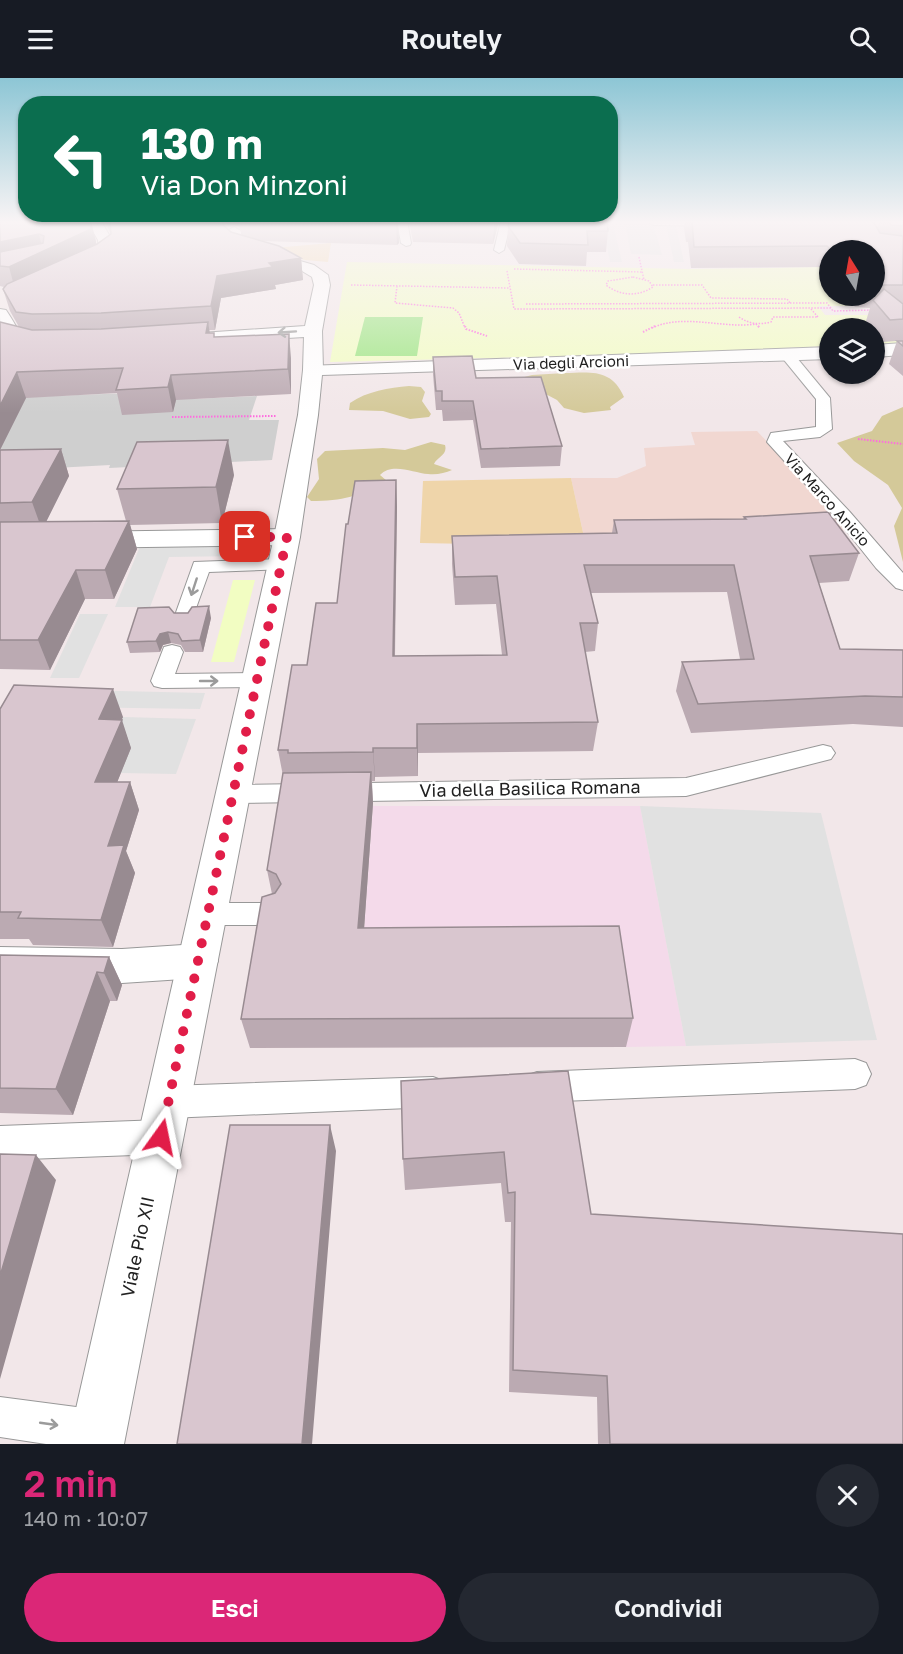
<!DOCTYPE html>
<html lang="it">
<meta charset="utf-8">
<style>
body{margin:0;font-family:"Golos Text",sans-serif;background:#242831;color:#f1f3f6;height:100vh;display:flex;flex-direction:column;font-size:22px;white-space:nowrap}
*{box-sizing:border-box;margin:0}
p{font-size:20px;color:#9ea1a6}
.icon{flex:none;width:33px;height:33px;fill:none;stroke:currentColor;stroke-width:2;stroke-linecap:round;stroke-linejoin:round}
.map{position:relative;height:1366px;overflow:hidden}
.drawer{display:flex;flex-direction:column;background:#171b24;flex:1}
.drawer>*{flex:none}
.banner{position:absolute;left:18px;top:18px;width:600px;height:126px;border-radius:24px;box-shadow:0 2px 4px #0004;background:#0b6e4f;color:#fff;overflow:hidden}
.needle{width:39px;rotate:349deg}
.controls{position:absolute;left:819px;top:162px;display:grid;gap:12px}
.controls a{display:grid;place-items:center;width:66px;height:66px;border-radius:50%;background:#171b24;box-shadow:0 2px 4px #0004;font-size:30px}
.pin{position:absolute;display:grid;place-items:center;width:51px;height:51px;color:#fff;margin:-26px;border-radius:12px;box-shadow:0 3px 9px #0006}
.me{position:absolute;width:66px;margin:-33px;rotate:12deg;stroke-linejoin:round;filter:drop-shadow(0 0 4px #0008)}
.turn{display:flex;align-items:center;gap:21px;height:126px;padding:0 24px;font-size:27px}
.turn .icon{width:78px;height:78px;stroke-width:2.5}
.turn b{display:block;font-size:42px;line-height:51px}
.round{display:grid;place-items:center;flex:none;width:63px;height:63px;border-radius:32px;background:#242831}
.overview{display:flex;align-items:center;justify-content:space-between;height:102px;padding:0 24px}
h1{font-size:36px;font-weight:600;line-height:45px;color:#db2777}
.action{display:flex;gap:12px;margin-top:auto;padding:12px 24px}
.action a{flex:1;height:69px;border-radius:36px;background:#db2777;color:#fff;font-size:24px;font-weight:600;line-height:69px;text-align:center}
.action a+a{background:#242831;color:#f1f3f6}
header{display:flex;justify-content:space-between;align-items:center;height:78px;padding:0 24px;background:#171b24;font-size:27px;font-weight:600}
.map>svg:first-child{display:block}
.religious{fill:#cfcfcf}
.military{fill:#f4daea}
.farmland{fill:#f1d7d1}
.grass{fill:#efd5aa}
.forest{fill:#d4c999}
.park{fill:#f2fdc2}
.pitch{fill:#9ce680}
.parking{fill:#e1e1e1}
.lines{fill:none;stroke-linecap:round;stroke-linejoin:round}
.service-casing{stroke:#989898;stroke-width:2}
.minor-casing{stroke:#989898;stroke-width:2}
.tertiary-casing{stroke:#989898;stroke-width:2}
.path-far1{stroke:#ff6bdf;stroke-width:1.5;stroke-dasharray:1.5 1.5;stroke-linecap:butt}
.path{stroke:#ff6bdf;stroke-width:2;stroke-dasharray:1.5 1.5;stroke-linecap:butt}
.service{fill:#fff;fill-rule:evenodd}
.minor{fill:#fff;fill-rule:evenodd}
.tertiary{fill:#fff;fill-rule:evenodd}
.wall{fill:#bbaab2;fill-rule:evenodd}
.shaded-wall{fill:#988b91}
.building{fill:#d9c6cf;stroke:#988b91;stroke-width:1.5}
.oneway{stroke:#9b9b9b}
.route{stroke:#e11d48;stroke-width:10;stroke-dasharray:0 18}
.labels{text-anchor:middle;stroke-width:5;stroke-linejoin:round;paint-order:stroke}
.far-street-label{font-size:15px;fill:#212121;stroke:#fff}
.street-label{font-size:18px;fill:#212121;stroke:#fff}
</style>
<header><svg class="icon" aria-label="menu" viewBox="0 0 24 24"><path d="M4 6h16M4 12h16M4 18h16"/></svg>Routely<svg class="icon" aria-label="search" viewBox="0 0 24 24"><circle cx="10" cy="10" r="6"/><path d="M15 15l6 6"/></svg></header>
<div class="map">
<svg width="903" height="1366" viewBox="0 0 903 1366">
<rect width="100%" height="100%" fill="#f2e7e9"/>
<path class="religious" d="M 181,299 L 194,321 L 257,318 L 249,342 L 279,342 L 272,382 L 109,390 L 110,387 L 0,393 L 0,342 L 15,341 L 26,319 L 129,315 Z"/>
<path class="military" d="M 373,728 L 640,728 L 686,968 L 626,969 L 612,879 L 362,880 Z"/>
<path class="farmland" d="M 757,353 L 850,452 L 586,468 L 571,400 L 617,400 L 646,388 L 644,370 L 695,367 L 691,354 Z"/>
<path class="grass" d="M 331,165 L 328,184 L 305,182 L 262,171 Z
M 571,400 L 586,468 L 420,465 L 423,403 Z"/>
<path class="forest" d="M 565,295 C 592,294 612,291 624,319 L 610,329 L 611,332 L 584,335 L 564,330 L 557,322 L 517,301 L 532,297 Z
M 409,308 L 421,309 L 425,314 L 422,323 L 431,336 L 429,339 L 410,341 L 383,333 L 349,332 L 350,325 C 367,313 389,310 409,308 Z
M 903,329 L 903,484 L 894,448 L 902,430 L 888,407 L 854,383 L 837,365 L 872,353 L 882,338 Z
M 431,364 L 445,367 C 448,377 437,379 434,386 L 452,392 C 445,395 437,397 428,396 C 414,395 392,384 380,397 L 387,403 C 359,418 343,423 311,423 L 307,419 L 319,401 L 317,381 L 325,373 L 383,370 L 405,372 Z"/>
<path class="park" d="M 347,184 L 690,191 L 823,189 L 829,198 L 830,218 L 845,218 L 854,228 L 818,228 L 825,237 L 889,237 L 903,265 L 875,266 L 874,250 L 830,250 L 829,268 L 653,276 L 330,284 Z
M 233,502 L 255,502 L 234,584 L 211,584 Z"/>
<path class="pitch" d="M 365,239 L 423,239 L 417,278 L 355,278 Z"/>
<path class="parking" d="M 625,145 L 653,146 L 662,177 L 631,176 Z
M 603,146 L 613,146 L 622,184 L 610,184 Z
M 666,147 L 676,148 L 684,184 L 674,184 Z
M 244,465 L 241,478 L 169,479 L 150,529 L 115,529 L 141,466 Z
M 80,536 L 108,536 L 79,600 L 50,600 Z
M 75,612 L 205,615 L 200,631 L 67,629 Z
M 123,639 L 196,641 L 176,696 L 121,695 L 109,669 Z
M 640,728 L 821,735 L 877,962 L 686,968 Z"/>
<g class="lines">
<defs>
<path id="service" d="M 397,143 L 407,143 L 411,165 L 410,167 L 406,168 L 401,165 Z
M 501,143 L 511,143 L 504,172 L 499,175 L 494,172 Z
M 787,273 L 792,274 L 830,320 L 832,351 L 820,359 L 783,363 L 849,433 L 903,495 L 903,512 L 896,510 L 876,490 L 837,441 L 767,364 L 771,355 L 816,349 L 816,321 L 780,277 Z
M 280,481 L 287,483 L 290,487 L 287,491 L 209,494 L 191,544 L 177,544 L 174,540 L 194,484 Z
M 172,567 L 180,569 L 183,574 L 175,596 L 257,595 L 265,597 L 268,602 L 265,607 L 257,609 L 162,610 L 154,608 L 151,603 L 164,569 Z
M 823,667 L 831,669 L 835,675 L 831,681 L 686,718 L 233,725 L 224,722 L 221,716 L 224,710 L 233,707 L 686,700 Z
M 208,825 L 271,825 L 281,828 L 285,836 L 281,844 L 271,847 L 208,847 L 198,844 L 194,836 L 198,828 Z
M 855,981 L 866,985 L 871,996 L 866,1007 L 855,1011 L 537,1024 L 526,1020 L 521,1009 L 526,998 L 537,994 Z
M 433,999 L 444,1003 L 449,1014 L 444,1025 L 433,1029 L 168,1040 L 156,1035 L 152,1024 L 156,1013 L 168,1008 Z
M 161,1042 L 173,1047 L 178,1059 L 173,1071 L 161,1076 L 0,1082 L 0,1048 Z
M 0,1319 L 99,1332 L 114,1338 L 120,1353 L 114,1366 L 46,1366 L 0,1359 Z"/>
<path id="minor" d="M 87,143 L 101,143 L 112,162 L 115,173 L 87,193 L 81,195 L 73,190 L 75,187 L 99,171 L 98,162 Z
M 646,143 L 737,143 L 737,144 L 730,148 L 653,147 Z
M 234,149 L 241,153 L 242,164 L 245,167 L 314,187 L 328,197 L 330,207 L 322,253 L 323,292 L 320,296 L 306,296 L 303,292 L 304,259 L 186,266 L 180,265 L 177,261 L 180,257 L 186,256 L 305,248 L 314,207 L 312,199 L 302,193 L 235,173 L 228,166 L 227,153 Z
M 0,231 L 6,232 C 23,257 14,256 46,264 L 48,268 L 46,272 C 32,275 7,271 1,256 C 0,249 0,238 0,231 Z
M 287,451 L 296,454 L 300,459 L 296,464 L 287,467 L 0,471 L 0,455 Z
M 198,866 L 212,871 L 218,883 L 212,895 L 198,900 L 122,905 L 0,903 L 0,869 L 122,871 Z"/>
<path id="tertiary" d="M 903,265 L 903,277 L 874,279 L 874,267 Z
M 830,269 L 830,281 L 322,297 L 318,337 L 300,459 L 124,1366 L 68,1366 L 274,459 L 298,337 L 303,292 L 306,288 Z"/>
</defs>
<use href="#service" class="service-casing"/>
<use href="#minor" class="minor-casing"/>
<use href="#tertiary" class="tertiary-casing"/>
<path class="path-far1" d="M 639,179 L 644,202
M 514,191 L 643,194
M 507,193 L 514,231 L 831,230
M 633,199 L 649,203 L 653,209 C 638,219 620,218 606,207 L 608,203 Z
M 351,207 L 509,210
M 653,207 L 702,207 L 711,220 L 787,221 L 790,225
M 397,208 L 395,225 L 453,230 L 459,235 L 465,250
M 526,226 L 827,225 L 833,233 L 873,232
M 739,239 C 749,246 759,247 771,244 L 773,239 L 818,239 L 811,231
M 652,250 C 683,235 723,251 756,246 L 760,250"/>
<path class="path" d="M 465,248 L 466,251 L 487,258
M 758,248 L 760,250
M 643,254 L 655,248
M 172,339 L 276,338
M 858,361 L 903,366"/>
<use href="#service" class="service"/>
<use href="#minor" class="minor"/>
<use href="#tertiary" class="tertiary"/>
</g>
<path class="wall" d="M 0,143 L 96,163 L 96,166 L 111,156 L 104,143 L 398,143 L 399,165 L 397,167 L 261,163 L 301,180 L 303,202 L 275,207 L 276,211 L 221,220 L 215,252 L 209,252 L 210,255 L 215,259 L 291,280 L 291,316 L 176,322 L 173,334 L 122,337 L 117,315 L 26,320 L 0,372 L 1,245 L 19,249 L 10,233 L 3,211 L 4,209 L 0,208 ZM 223,145 L 239,148 L 242,158 L 231,154 L 223,147 Z
M 409,143 L 499,143 L 493,166 L 413,164 Z
M 685,143 L 873,143 L 877,150 L 879,143 L 903,143 L 903,298 L 889,286 L 897,263 L 883,264 L 874,253 L 874,250 L 872,250 L 866,243 L 870,230 L 855,229 L 845,218 L 874,218 L 874,172 L 830,172 L 830,199 L 822,189 L 691,190 L 688,164 L 686,164 L 684,150 Z
M 508,148 L 608,153 L 606,174 L 587,174 L 586,188 L 519,186 L 507,168 Z
M 433,279 L 476,300 L 562,368 L 560,388 L 481,390 L 473,342 L 443,343 L 442,332 L 436,332 L 433,297 Z
M 61,371 L 69,398 L 46,444 L 126,443 L 117,411 L 234,397 L 222,445 L 130,447 L 137,471 L 114,521 L 85,521 L 50,592 L 0,591 L 0,372 Z
M 396,402 L 397,429 L 395,578 L 502,577 L 496,526 L 455,527 L 452,486 L 452,458 L 612,455 L 614,442 L 743,441 L 744,439 L 859,475 L 849,503 L 819,505 L 840,571 L 903,572 L 903,649 L 853,646 L 691,655 L 676,613 L 682,584 L 740,581 L 727,514 L 591,515 L 598,545 L 595,573 L 585,574 L 598,644 L 593,673 L 418,675 L 418,698 L 375,699 L 375,703 L 372,703 L 373,725 L 364,850 L 633,940 L 626,969 L 250,970 L 241,941 L 272,816 L 267,792 L 283,698 L 278,672 L 307,587 L 337,525 L 348,446 Z
M 174,535 L 211,540 L 203,574 L 185,574 L 181,567 L 171,565 L 163,567 L 160,574 L 130,575 L 127,564 Z
M 0,631 L 123,639 L 121,642 L 131,670 L 117,704 L 130,704 L 139,732 L 126,773 L 135,795 L 113,869 L 33,867 L 29,861 L 0,861 Z
M 0,877 L 109,879 L 122,907 L 117,923 L 110,923 L 73,1037 L 0,1035 Z
M 568,993 L 591,1136 L 903,1366 L 598,1366 L 597,1319 L 509,1314 L 511,1144 L 505,1144 L 501,1105 L 405,1112 L 403,1081 Z"/>
<path class="shaded-wall" d="M 91,143 L 96,163 L 96,172 L 15,211 L 9,189 L 0,187 L 0,164 L 39,156 L 43,173 Z
M 494,143 L 499,143 L 493,166 L 494,145 Z
M 398,144 L 399,165 L 397,167 L 396,146 Z
M 301,180 L 303,202 L 275,207 L 276,211 L 221,220 L 215,252 L 211,228 L 217,198 L 269,185 Z
M 208,244 L 212,268 L 206,255 Z
M 289,256 L 291,280 L 291,316 L 288,291 Z
M 17,294 L 26,320 L 0,372 L 0,328 Z
M 171,297 L 176,322 L 173,334 L 168,309 Z
M 228,362 L 234,397 L 222,445 L 216,409 Z
M 61,371 L 69,398 L 42,452 L 32,424 Z
M 396,402 L 397,429 L 394,607 L 393,578 Z
M 129,443 L 137,471 L 114,521 L 105,492 Z
M 76,492 L 85,521 L 50,592 L 38,562 Z
M 209,528 L 211,540 L 203,574 L 200,562 Z
M 168,554 L 171,565 L 163,567 L 160,574 L 156,563 L 160,556 Z
M 113,611 L 123,639 L 109,669 L 99,641 Z
M 122,642 L 131,670 L 106,732 L 95,704 Z
M 417,646 L 418,675 L 418,698 L 417,670 Z
M 373,670 L 375,699 L 375,703 L 373,674 Z
M 371,694 L 373,725 L 362,880 L 358,850 Z
M 130,704 L 139,732 L 126,773 L 135,795 L 113,869 L 101,842 L 108,768 Z
M 109,879 L 122,907 L 117,923 L 104,895 Z
M 97,894 L 110,923 L 73,1037 L 56,1011 Z
M 330,1047 L 336,1073 L 312,1366 L 302,1366 Z
M 36,1077 L 56,1102 L 0,1301 L 0,1198 Z"/>
<path class="building" d="M 0,143 L 91,143 L 91,151 L 9,189 L 0,188 L 0,174 L 43,165 L 44,158 L 39,156 L 0,164 Z
M 110,143 L 223,143 L 223,147 L 231,154 L 279,168 L 301,180 L 269,185 L 273,189 L 217,198 L 211,228 L 101,235 L 32,236 L 16,234 L 3,211 L 7,206 L 97,166 L 111,156 Z
M 299,143 L 398,143 L 398,144 L 396,146 Z
M 413,143 L 494,143 L 494,145 Z
M 509,143 L 607,143 L 608,153 L 587,153 L 588,167 L 520,165 L 508,148 Z
M 692,143 L 873,143 L 880,155 L 903,158 L 903,207 L 874,207 L 874,172 L 831,172 L 827,168 L 694,169 Z
M 889,143 L 903,143 L 903,148 L 891,147 Z
M 884,211 L 903,226 L 903,241 L 890,242 L 873,222 Z
M 0,244 L 32,252 L 101,251 L 208,244 L 206,255 L 214,255 L 214,259 L 289,256 L 288,291 L 171,297 L 168,309 L 116,312 L 123,290 L 17,294 L 0,328 Z
M 897,263 L 903,263 L 903,268 Z
M 472,278 L 476,300 L 541,299 L 562,368 L 481,371 L 473,323 L 442,323 L 442,313 L 436,313 L 433,279 Z
M 228,362 L 216,409 L 117,411 L 137,364 Z
M 61,371 L 32,424 L 0,425 L 0,372 Z
M 396,402 L 393,578 L 507,577 L 497,498 L 455,499 L 452,458 L 617,455 L 614,442 L 746,441 L 744,439 L 828,434 L 859,475 L 810,478 L 840,571 L 903,572 L 903,619 L 865,618 L 698,626 L 682,584 L 754,581 L 734,487 L 584,487 L 598,545 L 580,545 L 598,644 L 417,646 L 417,670 L 373,670 L 373,674 L 288,675 L 288,672 L 278,672 L 292,587 L 307,587 L 316,525 L 337,525 L 346,446 L 348,446 L 355,403 Z
M 129,443 L 105,492 L 76,492 L 38,562 L 0,562 L 0,444 Z
M 209,528 L 200,562 L 182,563 L 178,556 L 168,554 L 160,556 L 156,563 L 127,564 L 138,530 L 169,529 L 174,535 L 188,535 L 192,529 Z
M 14,607 L 113,611 L 99,641 L 122,642 L 95,704 L 130,704 L 108,768 L 124,767 L 101,842 L 18,840 L 21,834 L 0,834 L 0,631 Z
M 371,694 L 358,850 L 619,848 L 633,940 L 241,941 L 262,819 L 275,815 L 281,806 L 276,796 L 267,792 L 283,695 Z
M 0,877 L 109,879 L 104,895 L 97,894 L 56,1011 L 0,1010 Z
M 568,993 L 591,1136 L 903,1156 L 903,1366 L 610,1366 L 607,1298 L 513,1292 L 515,1114 L 508,1115 L 504,1074 L 403,1081 L 401,1003 Z
M 230,1047 L 330,1047 L 302,1366 L 177,1366 Z
M 0,1076 L 36,1077 L 0,1198 Z"/>
<defs><path id="oneway-shaft" d="M-6 0H5M1.5-3L5.5 0L1.5 3" fill="none" stroke-width="1.6" stroke-linecap="round" stroke-linejoin="round" transform="scale(1.5)"/></defs>
<g class="oneway">
<use href="#oneway-shaft" transform="translate(287 254) rotate(176)"/>
<use href="#oneway-shaft" transform="translate(194 509) rotate(108)"/>
<use href="#oneway-shaft" transform="translate(209 603)"/>
<use href="#oneway-shaft" transform="translate(49 1346) rotate(8)"/>
</g>
<linearGradient id="sky" x2="0" y2="1"><stop stop-color="#8dc6d5"/><stop offset="0.43" stop-color="#f9f4f5"/><stop offset="1" stop-color="#f9f4f5" stop-opacity="0"/></linearGradient>
<rect width="903" height="335" fill="url(#sky)"/>
<g class="lines">
<path class="route" d="M 161,1059 L 287,459 L 245,459"/>
</g>
<g class="labels">
<g class="far-street-label">
<text transform="translate(571 285) rotate(-2)" y="5">Via degli Arcioni</text>
<text transform="translate(827 422) rotate(48)" y="5">Via Marco Anicio</text>
</g>
<g class="street-label">
<text transform="translate(530 711) rotate(-1)" y="6">Via della Basilica Romana</text>
<text transform="translate(138 1169) rotate(-78)" y="6">Viale Pio XII</text>
</g>
</g>
</svg>
<div class="controls">
<a><svg class="needle" viewBox="-14 -14 28 28"><path d="M0-13l5 13h-10z" fill="#e53935"/><path d="M0 13l5-13h-10z" fill="#9ea1a6"/></svg></a>
<a><svg class="icon" aria-label="layers" viewBox="0 0 24 24"><path d="M12 4l9 5-9 5-9-5zM3 14l9 5 9-5"/></svg></a>
</div>
<div class="pin" style="left:245px;top:459px;background:#d93025"><svg class="icon" aria-label="arrive" viewBox="0 0 24 24"><path d="M6 21V4h12l-3 4 3 4H6"/></svg></div>
<svg class="me" style="left:161px;top:1059px" viewBox="-20 -20 40 40"><path d="M0-17L14 15 0 8-14 15z" fill="#e11d48" stroke="#fff" stroke-width="4"/></svg>
<div class="banner">
<div class="turn"><svg class="icon" aria-label="left" viewBox="0 0 24 24"><path d="M17 20v-9H6M10 6l-5 5 5 5"/></svg><div><b>130 m</b>Via Don Minzoni</div></div>
</div>
</div>
<section class="drawer">
<div class="overview"><div><h1>2 min</h1><p>140 m · 10:07</p></div><a class="round"><svg class="icon" aria-label="close" viewBox="0 0 24 24"><path d="M6 6l12 12M18 6L6 18"/></svg></a></div>
<div class="action"><a>Esci</a><a>Condividi</a></div>
</section>
